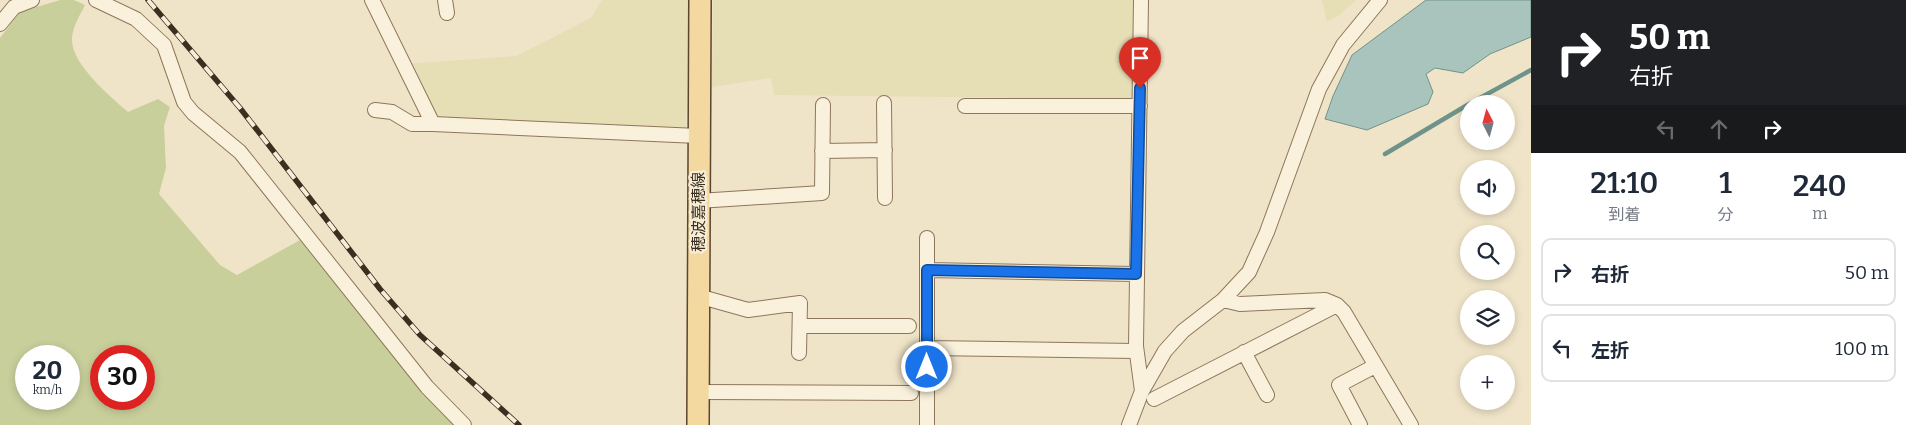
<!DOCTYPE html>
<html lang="ja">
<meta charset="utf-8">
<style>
body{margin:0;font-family:Bitter,"Noto Sans JP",serif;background:#f6f6f7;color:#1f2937;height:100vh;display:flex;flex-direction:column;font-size:19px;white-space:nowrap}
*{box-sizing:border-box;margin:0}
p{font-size:16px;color:#747a83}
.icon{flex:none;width:28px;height:28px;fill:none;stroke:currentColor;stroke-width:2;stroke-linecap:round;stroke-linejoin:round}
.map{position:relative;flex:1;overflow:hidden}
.details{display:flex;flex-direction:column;background:#fff;width:375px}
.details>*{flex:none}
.guide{background:#202124;color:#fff;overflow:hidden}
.needle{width:32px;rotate:354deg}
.fabs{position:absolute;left:1460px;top:95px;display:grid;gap:10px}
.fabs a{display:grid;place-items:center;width:55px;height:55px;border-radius:50%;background:#fff;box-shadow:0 2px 8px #0003;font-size:25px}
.speed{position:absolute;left:15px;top:345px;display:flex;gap:10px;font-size:25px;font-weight:700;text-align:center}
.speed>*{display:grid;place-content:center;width:65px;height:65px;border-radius:50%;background:#fff;box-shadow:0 2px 8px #0003;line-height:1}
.speed small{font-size:12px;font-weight:400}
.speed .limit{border:8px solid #d22;background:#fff;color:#111}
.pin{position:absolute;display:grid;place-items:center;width:42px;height:42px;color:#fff;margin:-51px -21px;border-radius:50% 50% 50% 0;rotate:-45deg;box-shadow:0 0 5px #0007}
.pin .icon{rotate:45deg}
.me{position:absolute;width:55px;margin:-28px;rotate:0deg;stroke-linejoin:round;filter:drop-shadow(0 0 4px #0008)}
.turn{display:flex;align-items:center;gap:18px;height:105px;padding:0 15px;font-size:22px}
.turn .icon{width:65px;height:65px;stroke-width:2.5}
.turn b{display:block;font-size:35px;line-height:42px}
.lanes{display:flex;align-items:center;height:48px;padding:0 15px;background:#0003;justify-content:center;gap:25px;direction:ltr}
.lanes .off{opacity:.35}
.eta{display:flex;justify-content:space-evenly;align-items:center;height:85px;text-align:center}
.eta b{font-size:30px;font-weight:600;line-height:35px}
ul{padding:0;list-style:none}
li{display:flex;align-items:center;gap:15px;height:68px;margin:0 10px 8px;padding:0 5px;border:2px solid #e0e1e3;border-radius:10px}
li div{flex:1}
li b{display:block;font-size:19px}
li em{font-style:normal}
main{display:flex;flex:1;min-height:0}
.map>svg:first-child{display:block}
.farmland{fill:#e6deb5}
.green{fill:#c9cf9b;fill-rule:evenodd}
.water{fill:#a9c4bc;stroke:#6f938a}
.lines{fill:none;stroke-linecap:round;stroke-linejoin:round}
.stream{stroke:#6f938a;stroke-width:4.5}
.street-casing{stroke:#8d765c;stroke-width:16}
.primary-casing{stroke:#5b4430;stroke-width:24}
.street{stroke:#faf1dc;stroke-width:14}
.primary{stroke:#f3d9a0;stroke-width:21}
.rail-casing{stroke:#3d2e20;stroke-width:5.5}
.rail{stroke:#f7eed8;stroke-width:4;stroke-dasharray:11;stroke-linecap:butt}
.route-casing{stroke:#114b97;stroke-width:12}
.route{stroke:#1a73e8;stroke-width:9}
.labels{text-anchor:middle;stroke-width:4.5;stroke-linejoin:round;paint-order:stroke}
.street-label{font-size:16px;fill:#3d2e20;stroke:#f7eed8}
</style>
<main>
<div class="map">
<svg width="1531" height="425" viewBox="0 0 1531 425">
<rect width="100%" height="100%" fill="#f0e4c8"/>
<path class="farmland" d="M 602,0 L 689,0 L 686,131 L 432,117 L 406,64 L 516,56 L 591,18 Z
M 713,0 L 1136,0 L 1134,99 L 774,95 L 771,78 L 712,87 Z
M 1322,0 L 1356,0 L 1338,16 L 1327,22 Z"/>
<path class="green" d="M 60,0 L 74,0 L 85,5 C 80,15 72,28 72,39 C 71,64 111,97 128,112 L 158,99 L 170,107 L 164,126 L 166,168 L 159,194 L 220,265 L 237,275 L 300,240 L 418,387 L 455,425 L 0,425 L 0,38 L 20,12 ZM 26,356 L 69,356 L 69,399 L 26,399 ZM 101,356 L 144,356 L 144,399 L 101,399 Z"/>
<path class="water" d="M 1426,0 L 1531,0 L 1531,37 L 1490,54 L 1463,73 L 1435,68 L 1426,74 L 1433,92 L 1428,104 L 1367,130 L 1325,119 L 1333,96 L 1352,55 Z"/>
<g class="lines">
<path class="stream" d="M 1469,104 L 1531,70
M 1385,154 L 1469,104"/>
<defs>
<path id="street" d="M 96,0 L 136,19 L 164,45 L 184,102 L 193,113 L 240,152 L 427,387 L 464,425
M 372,0 L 433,124 L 698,136
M 445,0 L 447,13
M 1141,0 L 1136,346 L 1142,391
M 0,24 L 14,7 L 32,0
M 884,103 L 885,198
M 965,106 L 1140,106
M 375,110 L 392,112 L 412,124 L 433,124
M 822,151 L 885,150
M 698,201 L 822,193 L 823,105
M 927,270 L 1135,274
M 698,296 L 748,310 L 800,303 L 799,353
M 1223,300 L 1240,304 L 1325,300 L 1337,305 L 1344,312 L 1411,425
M 800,326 L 909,326
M 927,348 L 1136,351
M 1244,352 L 1267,395
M 698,392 L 911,393
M 1154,399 L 1337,305
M 927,425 L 927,238
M 1129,425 L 1142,391 L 1165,351 L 1183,331 L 1223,300 L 1249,272 L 1267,232 L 1319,89 L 1343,45 L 1380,0
M 1360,425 L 1339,385 L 1375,366"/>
<path id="primary" d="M 698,425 L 700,0"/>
</defs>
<use href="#street" class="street-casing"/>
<use href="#primary" class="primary-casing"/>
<use href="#street" class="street"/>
<use href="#primary" class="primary"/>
<defs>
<path id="rail" d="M 148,0 L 240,108 L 380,289 L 420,335 L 519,425"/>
</defs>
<use href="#rail" class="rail-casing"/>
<use href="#rail" class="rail"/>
</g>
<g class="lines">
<defs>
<path id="route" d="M 927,367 L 927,270 L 1136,274 L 1140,88"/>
</defs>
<use href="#route" class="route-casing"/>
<use href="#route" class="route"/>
</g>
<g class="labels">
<g class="street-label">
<text transform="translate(698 212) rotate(-90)" y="6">穂波嘉穂線</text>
</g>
</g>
</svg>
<div class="fabs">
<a><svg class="needle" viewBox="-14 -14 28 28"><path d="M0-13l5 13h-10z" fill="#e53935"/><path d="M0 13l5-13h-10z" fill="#747a83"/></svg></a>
<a><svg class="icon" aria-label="sound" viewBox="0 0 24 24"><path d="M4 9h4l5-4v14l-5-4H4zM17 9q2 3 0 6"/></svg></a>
<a><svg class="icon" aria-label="search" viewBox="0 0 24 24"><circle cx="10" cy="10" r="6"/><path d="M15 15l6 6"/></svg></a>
<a><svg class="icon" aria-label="layers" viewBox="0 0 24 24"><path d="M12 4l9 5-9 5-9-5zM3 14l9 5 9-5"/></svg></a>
<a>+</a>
</div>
<div class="speed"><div>20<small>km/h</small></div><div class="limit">30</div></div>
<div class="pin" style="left:1140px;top:88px;background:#d93025"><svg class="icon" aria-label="arrive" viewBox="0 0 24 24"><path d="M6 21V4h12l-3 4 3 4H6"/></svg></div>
<svg class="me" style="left:927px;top:367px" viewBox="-20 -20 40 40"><circle r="17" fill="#1a73e8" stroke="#fff" stroke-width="3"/><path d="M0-11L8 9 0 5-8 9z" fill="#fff"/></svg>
</div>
<section class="details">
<div class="guide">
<div class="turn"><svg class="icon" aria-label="right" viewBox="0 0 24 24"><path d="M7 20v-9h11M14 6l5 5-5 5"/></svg><div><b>50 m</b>右折</div></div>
<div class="lanes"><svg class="icon off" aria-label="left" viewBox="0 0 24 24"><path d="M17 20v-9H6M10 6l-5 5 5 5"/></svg><svg class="icon off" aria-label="ahead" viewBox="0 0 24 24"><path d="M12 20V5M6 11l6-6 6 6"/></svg><svg class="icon" aria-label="right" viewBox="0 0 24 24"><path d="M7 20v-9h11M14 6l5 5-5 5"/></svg></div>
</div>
<div class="eta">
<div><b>21:10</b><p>到着</p></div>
<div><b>1</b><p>分</p></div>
<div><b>240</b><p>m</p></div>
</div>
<ul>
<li><svg class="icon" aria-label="right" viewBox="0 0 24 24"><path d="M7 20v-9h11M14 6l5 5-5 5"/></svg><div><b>右折</b></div><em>50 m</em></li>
<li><svg class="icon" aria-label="left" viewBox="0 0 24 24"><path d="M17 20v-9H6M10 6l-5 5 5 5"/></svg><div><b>左折</b></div><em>100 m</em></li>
</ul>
</section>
</main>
